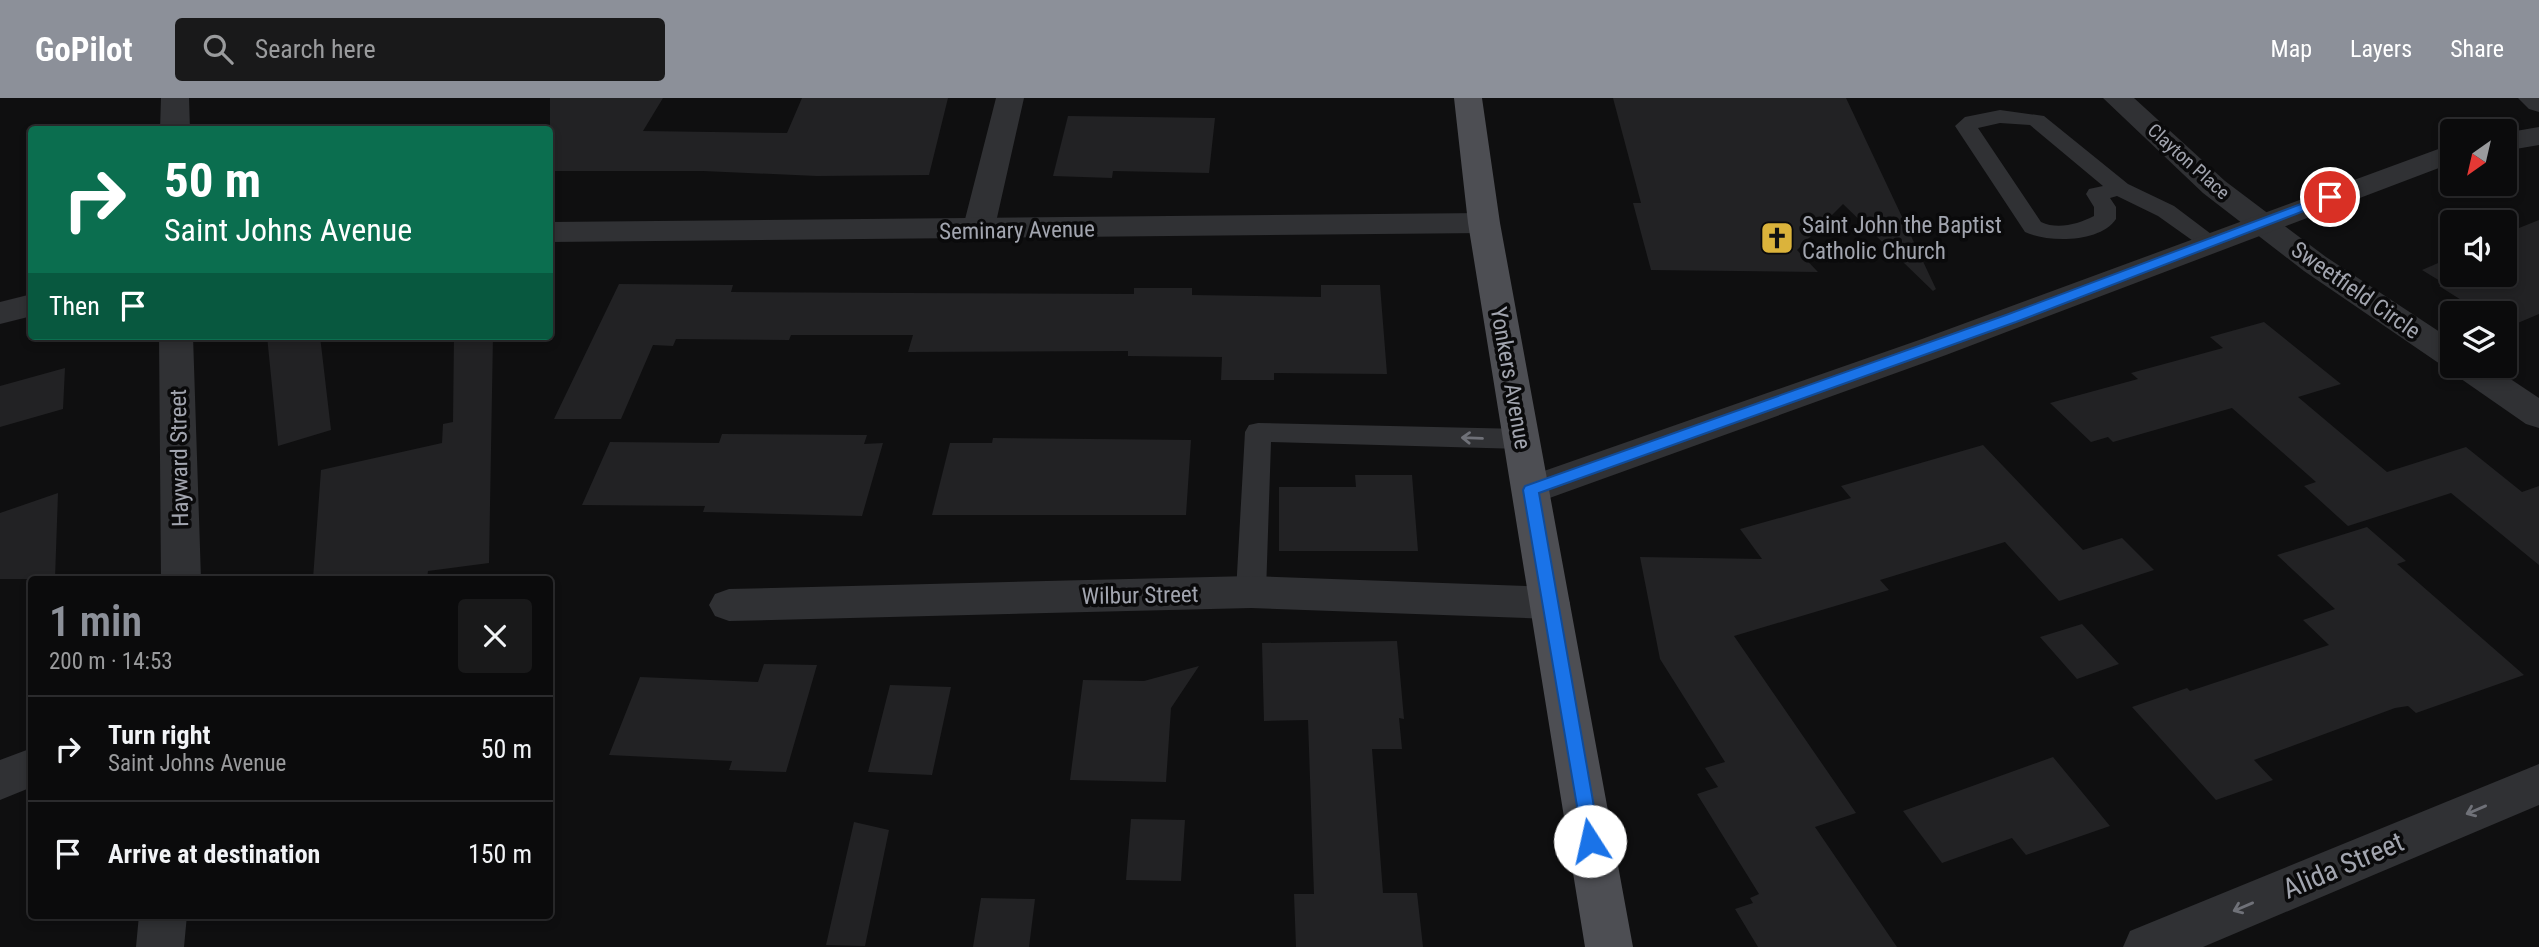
<!DOCTYPE html>
<meta charset="utf-8">
<style>
body{margin:0;font-family:"Roboto Condensed",sans-serif;background:#19191a;color:#f1f3f6;height:100vh;display:flex;flex-direction:column;font-size:26px;white-space:nowrap}
*{box-sizing:border-box;margin:0}
p{font-size:23px;color:#9a9b9d}
.icon{flex:none;width:38px;height:38px;fill:none;stroke:currentColor;stroke-width:2;stroke-linecap:round;stroke-linejoin:round}
.map{position:relative;flex:1;overflow:hidden}
.panel{position:absolute;left:28px;top:478px;width:525px;height:343px;display:flex;flex-direction:column;background:#0b0b0c;border-radius:7px;box-shadow:0 4px 10px #0003,0 0 0 2px #2b2b2d}
.panel>*{flex:none}
.hud{position:absolute;left:28px;top:28px;width:525px;height:214px;border-radius:7px;box-shadow:0 4px 10px #0003,0 0 0 2px #2b2b2d;background:#0b6e4f;color:#fff;overflow:hidden}
.needle{width:46px;rotate:214deg}
.fabs{position:absolute;left:2440px;top:21px;display:grid;gap:14px}
.fabs a{display:grid;place-items:center;width:77px;height:77px;border-radius:7px;background:#0b0b0c;box-shadow:0 4px 10px #0003,0 0 0 2px #2b2b2d;font-size:35px}
.pin{position:absolute;display:grid;place-items:center;width:60px;height:60px;color:#fff;margin:-30px;border:4px solid #fff;border-radius:50%;box-shadow:0 2px 7px #0007}
.me{position:absolute;width:77px;margin:-38px;rotate:350deg;stroke-linejoin:round;filter:drop-shadow(0 0 5px #0008)}
.turn{display:flex;align-items:center;gap:24px;height:147px;padding:0 21px;font-size:32px}
.turn .icon{width:91px;height:91px;stroke-width:2.5}
.turn b{display:block;font-size:49px;line-height:60px}
.then{display:flex;align-items:center;height:66px;padding:0 21px;background:#0003;gap:14px;font-size:26px}
.round{display:grid;place-items:center;flex:none;width:74px;height:74px;border-radius:7px;background:#19191a}
.head{display:flex;align-items:center;justify-content:space-between;height:119px;padding:0 21px}
h1{font-size:42px;font-weight:600;line-height:52px;color:#8c9099}
ul{padding:0;list-style:none}
li{display:flex;align-items:center;gap:21px;height:105px;padding:0 21px;border-top:2px solid #2b2b2d}
li div{flex:1}
li b{display:block;font-size:26px}
li em{font-style:normal}
header{display:flex;align-items:center;gap:42px;box-sizing:border-box;height:98px;padding:0 35px;background:#8c9099;color:#fff}
header strong{font-size:33px}
nav{display:flex;gap:38px;margin-inline-start:auto;font-size:24px}
.search{width:490px;height:63px;background:#19191a;display:flex;align-items:center;gap:18px;box-sizing:border-box;padding:0 24px;border-radius:7px;color:#9a9b9d;font-size:26px}
.map>svg:first-child{display:block}
.building{fill:#222224}
.lines{fill:none;stroke-linecap:round;stroke-linejoin:round}
.service{fill:#303134;fill-rule:evenodd}
.minor{fill:#303134;fill-rule:evenodd}
.tertiary{fill:#303134;fill-rule:evenodd}
.primary{fill:#4d4e53;fill-rule:evenodd}
.oneway{stroke:#6f7178}
.route{fill:#1a73e8;stroke:#114b97;stroke-width:2}
.labels{text-anchor:middle;stroke-width:7;stroke-linejoin:round;paint-order:stroke}
.far-street-label{font-size:19px;fill:#a2a5af;stroke:#0a0a0b}
.poi-label{font-size:23px;fill:#a2a5af;stroke:#0a0a0b;text-anchor:start}
.street-label{font-size:23px;fill:#a2a5af;stroke:#0a0a0b}
.near-street-label{font-size:28px;fill:#a2a5af;stroke:#0a0a0b}
</style>
<header>
<strong>GoPilot</strong>
<div class="search"><svg class="icon" aria-label="search" viewBox="0 0 24 24"><circle cx="10" cy="10" r="6"/><path d="M15 15l6 6"/></svg>Search here</div>
<nav><a>Map</a><a>Layers</a><a>Share</a></nav>
</header>
<div class="map">
<svg width="2539" height="849" viewBox="0 0 2539 849">
<rect width="100%" height="100%" fill="#0f0f10"/>
<path class="building" d="M 550,0 L 663,0 L 643,33 L 787,35 L 802,0 L 948,0 L 929,77 L 817,78 L 703,73 L 550,73 Z
M 1613,0 L 1846,0 L 1936,191 L 1933,193 L 1843,106 L 1797,152 L 1818,174 L 1651,172 L 1633,105 L 1641,105 Z
M 1068,18 L 1215,20 L 1209,75 L 1113,73 L 1112,80 L 1053,78 Z
M 2539,122 L 2539,216 L 2513,227 L 2504,222 L 2504,215 L 2482,215 L 2439,188 L 2445,186 L 2422,172 L 2452,159 L 2452,177 L 2504,177 L 2504,136 Z
M 619,186 L 733,187 L 731,194 L 906,195 L 1134,196 L 1134,190 L 1192,190 L 1192,197 L 1321,199 L 1321,187 L 1380,187 L 1387,276 L 1274,275 L 1274,282 L 1221,282 L 1222,259 L 1128,258 L 1128,253 L 908,254 L 913,237 L 791,237 L 789,242 L 676,241 L 673,248 L 653,247 L 621,321 L 554,321 Z
M 2264,224 L 2341,286 L 2298,299 L 2387,374 L 2466,349 L 2522,394 L 2539,388 L 2539,467 L 2451,395 L 2348,428 L 2304,388 L 2316,384 L 2232,310 L 2113,344 L 2108,339 L 2091,344 L 2050,305 L 2138,281 L 2131,275 L 2223,250 L 2210,239 Z
M 267,238 L 320,238 L 331,332 L 278,348 Z
M 454,238 L 493,238 L 489,465 L 428,473 L 427,481 L 313,481 L 321,372 L 442,345 L 443,326 L 453,324 Z
M 65,270 L 63,311 L 0,329 L 0,288 Z
M 722,336 L 867,337 L 864,346 L 883,345 L 862,418 L 703,414 L 705,408 L 582,407 L 610,344 L 719,345 Z
M 993,340 L 1191,342 L 1186,417 L 932,417 L 950,345 L 992,345 Z
M 1983,347 L 2083,452 L 2122,440 L 2154,472 L 2059,503 L 2005,444 L 1880,482 L 1889,492 L 1734,538 L 1856,715 L 1815,729 L 1897,849 L 1758,849 L 1735,811 L 1753,805 L 1750,800 L 1759,796 L 1697,696 L 1718,689 L 1705,670 L 1725,664 L 1660,561 L 1640,459 L 1762,461 L 1740,431 L 1851,400 L 1841,388 Z
M 1355,377 L 1412,377 L 1418,453 L 1279,453 L 1279,389 L 1356,389 Z
M 58,395 L 55,481 L 0,481 L 0,415 Z
M 2367,429 L 2406,463 L 2397,466 L 2524,577 L 2416,615 L 2408,608 L 2395,610 L 2254,662 L 2273,682 L 2216,702 L 2132,609 L 2187,590 L 2190,593 L 2329,547 L 2303,522 L 2335,511 L 2277,457 Z
M 2082,526 L 2119,566 L 2077,581 L 2040,539 Z
M 1397,543 L 1404,621 L 1399,620 L 1402,651 L 1372,651 L 1383,795 L 1417,795 L 1423,849 L 1296,849 L 1294,796 L 1314,796 L 1308,622 L 1264,623 L 1262,545 Z
M 764,566 L 817,567 L 786,674 L 729,672 L 732,663 L 609,657 L 640,579 L 758,584 Z
M 1199,568 L 1171,610 L 1166,684 L 1070,682 L 1083,582 L 1144,583 Z
M 890,587 L 951,589 L 932,677 L 868,674 Z
M 2053,659 L 2110,728 L 2026,757 L 2012,740 L 1942,765 L 1903,713 Z
M 1131,721 L 1185,722 L 1181,783 L 1126,782 Z
M 854,724 L 889,732 L 865,848 L 826,847 Z
M 981,800 L 1035,801 L 1029,849 L 973,849 Z"/>
<g class="lines">
<path class="service" d="M 2000,12 L 2044,18 L 2128,86 L 2174,108 L 2223,145 L 2219,150 L 2203,150 L 2158,118 L 2117,98 L 2110,100 L 2116,109 L 2116,121 C 2100,145 2048,145 2025,134 L 1955,28 L 1965,19 ZM 2000,25 L 2030,27 L 2103,88 L 2089,91 L 2086,96 L 2094,109 L 2094,118 C 2078,126 2058,132 2041,124 L 1978,30 Z
M 1258,325 L 1522,331 L 1531,334 L 1535,341 L 1531,348 L 1522,351 L 1271,344 L 1266,494 L 1261,502 L 1251,505 L 1241,502 L 1236,494 L 1245,334 L 1249,327 Z"/>
<path class="minor" d="M 161,0 L 189,0 L 190,32 L 160,32 Z
M 996,0 L 1024,0 L 994,133 L 989,140 L 978,143 L 967,140 L 962,133 Z
M 2103,0 L 2134,0 L 2225,83 L 2326,159 L 2452,242 L 2452,268 L 2491,268 L 2539,300 L 2539,330 L 2526,326 L 2454,276 L 2449,269 L 2440,266 L 2304,173 L 2203,95 Z
M 2518,0 L 2539,0 L 2539,14 L 2529,11 Z
M 159,238 L 193,238 L 201,481 L 161,481 Z
M 1251,478 L 1550,489 L 1564,494 L 1570,505 L 1564,516 L 1550,521 L 1251,510 L 729,523 L 715,518 L 709,507 L 715,496 L 729,491 Z
M 32,650 L 32,689 L 0,702 L 0,662 Z
M 2539,666 L 2539,707 L 2203,849 L 2123,849 L 2130,833 Z
M 139,817 L 187,817 L 184,849 L 136,849 Z"/>
<path class="tertiary" d="M 2539,29 L 2539,47 L 2504,53 L 2504,35 Z
M 2452,46 L 2452,65 L 1946,257 L 1544,402 L 1531,406 L 1518,402 L 1512,392 L 1518,382 L 1922,241 Z
M 1484,115 L 1495,118 L 1500,125 L 1495,132 L 1484,135 L 550,144 L 550,124 Z
M 32,196 L 32,218 L 0,226 L 0,204 Z"/>
<path class="primary" d="M 1454,0 L 1482,0 L 1500,125 L 1633,849 L 1585,849 L 1468,125 Z"/>
</g>
<defs><path id="oneway-shaft" d="M-6 0H5M1.5-3L5.5 0L1.5 3" fill="none" stroke-width="1.6" stroke-linecap="round" stroke-linejoin="round" transform="scale(1.75)"/></defs>
<g class="oneway">
<use href="#oneway-shaft" transform="translate(1472 340) rotate(-178)"/>
<use href="#oneway-shaft" transform="translate(2476 712) rotate(157)"/>
<use href="#oneway-shaft" transform="translate(2243 809) rotate(157)"/>
</g>
<path class="route" d="M 2330,95 L 2337,99 L 2335,101 L 2016,224 L 1539,395 L 1600,743 L 1597,749 L 1590,751 L 1584,749 L 1523,392 L 1525,388 L 2006,217 Z"/>
<defs>
<symbol id="church-square" viewBox="-11 -11 22 22"><rect x="-9" y="-9" width="18" height="18" rx="4" fill="#dbb33b" stroke="#0a0a0b"/><path d="M-1.2-6h2.4v3.5h3.3v2.4h-3.3V6h-2.4V-.1h-3.3v-2.4h3.3Z" fill="#111"/></symbol>
</defs>
<g fill-rule="evenodd">
<use href="#church-square" x="1758" y="121" width="38" height="38"/>
</g>
<g class="labels">
<g class="far-street-label">
<text transform="translate(2189 63) rotate(42)" y="7">Clayton Place</text>
</g>
<g class="poi-label">
<text x="1802" y="135">Saint John the Baptist<tspan x="1802" dy="26">Catholic Church</tspan></text>
</g>
<g class="street-label">
<text transform="translate(1017 132) rotate(-1)" y="8">Seminary Avenue</text>
<text transform="translate(2356 192) rotate(35)" y="8">Sweetfield Circle</text>
<text transform="translate(1511 280) rotate(80)" y="8">Yonkers Avenue</text>
<text transform="translate(179 360) rotate(-91)" y="8">Hayward Street</text>
<text transform="translate(1140 497) rotate(-1)" y="8">Wilbur Street</text>
</g>
<g class="near-street-label">
<text transform="translate(2343 767) rotate(-23)" y="10">Alida Street</text>
</g>
</g>
</svg>
<div class="fabs">
<a><svg class="needle" viewBox="-14 -14 28 28"><path d="M0-13l5 13h-10z" fill="#e53935"/><path d="M0 13l5-13h-10z" fill="#9a9b9d"/></svg></a>
<a><svg class="icon" aria-label="sound" viewBox="0 0 24 24"><path d="M4 9h4l5-4v14l-5-4H4zM17 9q2 3 0 6"/></svg></a>
<a><svg class="icon" aria-label="layers" viewBox="0 0 24 24"><path d="M12 4l9 5-9 5-9-5zM3 14l9 5 9-5"/></svg></a>
</div>
<div class="pin" style="left:2330px;top:99px;background:#d93025"><svg class="icon" aria-label="arrive" viewBox="0 0 24 24"><path d="M6 21V4h12l-3 4 3 4H6"/></svg></div>
<svg class="me" style="left:1590px;top:743px" viewBox="-20 -20 40 40"><circle r="19" fill="#fff"/><path d="M0-13L10 11 0 6-10 11z" fill="#1a73e8"/></svg>
<div class="hud">
<div class="turn"><svg class="icon" aria-label="right" viewBox="0 0 24 24"><path d="M7 20v-9h11M14 6l5 5-5 5"/></svg><div><b>50 m</b>Saint Johns Avenue</div></div>
<div class="then">Then<svg class="icon" aria-label="arrive" viewBox="0 0 24 24"><path d="M6 21V4h12l-3 4 3 4H6"/></svg></div>
</div>
<section class="panel">
<div class="head"><div><h1>1 min</h1><p>200 m · 14:53</p></div><a class="round"><svg class="icon" aria-label="close" viewBox="0 0 24 24"><path d="M6 6l12 12M18 6L6 18"/></svg></a></div>
<ul>
<li><svg class="icon" aria-label="right" viewBox="0 0 24 24"><path d="M7 20v-9h11M14 6l5 5-5 5"/></svg><div><b>Turn right</b><p>Saint Johns Avenue</p></div><em>50 m</em></li>
<li><svg class="icon" aria-label="arrive" viewBox="0 0 24 24"><path d="M6 21V4h12l-3 4 3 4H6"/></svg><div><b>Arrive at destination</b></div><em>150 m</em></li>
</ul>
</section>
</div>
